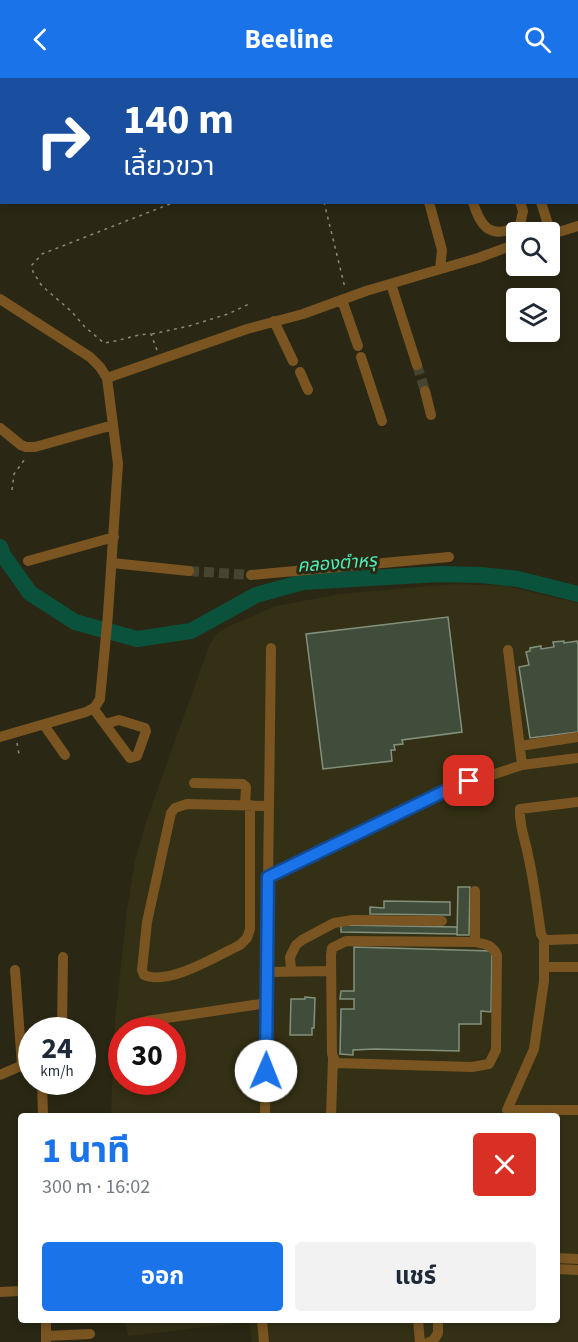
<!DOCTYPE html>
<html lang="th">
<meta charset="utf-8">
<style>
body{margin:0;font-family:"Source Sans 3","Noto Sans Thai",sans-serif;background:#f2f2f3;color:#1f2937;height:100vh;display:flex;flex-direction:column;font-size:22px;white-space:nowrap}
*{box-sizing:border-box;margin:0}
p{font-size:20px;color:#747a83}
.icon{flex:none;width:33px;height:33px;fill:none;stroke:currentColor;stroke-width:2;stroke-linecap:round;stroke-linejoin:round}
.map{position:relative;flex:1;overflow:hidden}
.drawer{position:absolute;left:18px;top:1035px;width:542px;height:210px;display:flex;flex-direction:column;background:#fff;border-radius:6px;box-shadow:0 3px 9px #0003}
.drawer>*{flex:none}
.hud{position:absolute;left:0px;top:0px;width:579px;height:126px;box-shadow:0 3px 9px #0003;background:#1a4fa0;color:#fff;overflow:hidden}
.tools{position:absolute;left:506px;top:144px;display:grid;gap:12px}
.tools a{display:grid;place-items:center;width:54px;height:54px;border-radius:6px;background:#fff;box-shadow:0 3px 9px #0003;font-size:30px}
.speed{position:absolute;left:18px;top:939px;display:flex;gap:12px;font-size:30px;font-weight:700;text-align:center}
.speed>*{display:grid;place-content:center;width:78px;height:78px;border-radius:50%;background:#fff;box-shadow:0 3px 9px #0003;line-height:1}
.speed small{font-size:15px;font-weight:400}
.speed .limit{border:9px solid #d22;background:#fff;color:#111}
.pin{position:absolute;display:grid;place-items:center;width:51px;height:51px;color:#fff;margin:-26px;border-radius:12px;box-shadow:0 3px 9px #0006}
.me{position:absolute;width:66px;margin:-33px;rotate:1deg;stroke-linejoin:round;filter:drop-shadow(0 0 4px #0008)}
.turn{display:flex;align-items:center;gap:21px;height:126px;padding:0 24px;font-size:27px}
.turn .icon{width:78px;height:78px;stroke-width:2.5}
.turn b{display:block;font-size:42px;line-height:51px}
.round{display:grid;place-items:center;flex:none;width:63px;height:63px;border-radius:6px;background:#f2f2f3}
.summary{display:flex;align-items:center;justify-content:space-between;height:102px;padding:0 24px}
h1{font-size:36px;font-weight:700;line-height:45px;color:#1a73e8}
.action{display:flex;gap:12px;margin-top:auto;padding:12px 24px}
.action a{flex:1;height:69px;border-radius:6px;background:#1a73e8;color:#fff;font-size:24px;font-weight:700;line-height:69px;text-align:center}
.action a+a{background:#f2f2f3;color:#1f2937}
header{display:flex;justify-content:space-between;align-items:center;height:78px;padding:0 24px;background:#1a73e8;color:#fff;font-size:27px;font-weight:700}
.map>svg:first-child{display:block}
.built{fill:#333015;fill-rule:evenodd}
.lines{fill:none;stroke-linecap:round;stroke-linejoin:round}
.river{stroke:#0b523c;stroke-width:16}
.building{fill:#414d3b;stroke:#83917c;stroke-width:1.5}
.minor-tunnel{stroke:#474532;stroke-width:10;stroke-dasharray:10 5;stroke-linecap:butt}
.path{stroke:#8b8a79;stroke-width:1.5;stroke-dasharray:3 4.5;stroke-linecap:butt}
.minor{stroke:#7a5521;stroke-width:10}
.route-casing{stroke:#114b97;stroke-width:15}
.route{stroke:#1a73e8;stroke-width:10}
.labels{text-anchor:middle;stroke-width:6;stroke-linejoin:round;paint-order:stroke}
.water-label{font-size:18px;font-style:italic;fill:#4bf0ba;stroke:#2a2814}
</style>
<header><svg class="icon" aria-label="back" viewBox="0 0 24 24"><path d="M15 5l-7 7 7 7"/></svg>Beeline<svg class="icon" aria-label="search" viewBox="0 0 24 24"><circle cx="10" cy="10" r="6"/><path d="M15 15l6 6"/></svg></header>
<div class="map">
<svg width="578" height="1264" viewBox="0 0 578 1264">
<rect width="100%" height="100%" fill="#2a2814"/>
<path class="built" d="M 454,506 L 506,508 L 578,525 L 578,1264 L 252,1264 L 249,1244 L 128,1258 L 125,1242 L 556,1242 L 556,1038 L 111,1038 L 115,942 L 127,832 L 135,782 L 148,738 L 210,566 L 216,557 L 225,550 L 276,528 L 340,516 ZM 122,952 L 172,952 L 172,1004 L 122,1004 Z"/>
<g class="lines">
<path class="river" d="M 0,469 L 3,477 L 30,515 L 75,544 L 137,561 L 191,553 L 256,517 L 303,504 L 439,496 L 481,497 L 518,501 L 578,516"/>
</g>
<path class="building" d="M 448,539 L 462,654 L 402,662 L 403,666 L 394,667 L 395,672 L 391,672 L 392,683 L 323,691 L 306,556 Z
M 564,563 L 564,565 L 577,563 L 578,567 L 578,654 L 530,660 L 519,589 L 529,587 L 526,574 L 530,573 L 530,570 L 541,568 L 541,571 L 554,569 L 553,564 Z
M 458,809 L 470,809 L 469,857 L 457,857 Z
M 384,823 L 450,824 L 450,837 L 370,836 L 370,829 L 384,830 Z
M 341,847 L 457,849 L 457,856 L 341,854 Z
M 354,869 L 492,873 L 491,934 L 481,933 L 481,946 L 459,946 L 459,973 L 375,971 L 353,972 L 353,977 L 340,976 L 341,931 L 354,931 L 354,921 L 340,921 L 341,913 L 354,913 Z
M 305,919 L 315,920 L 314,950 L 312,950 L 312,957 L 290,957 L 291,921 L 305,921 Z"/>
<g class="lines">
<path class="minor-tunnel" d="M 417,287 L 425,313
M 189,493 L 251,497"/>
<path class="path" d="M 324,124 L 345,210
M 152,256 L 189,248 L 228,236 L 249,226
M 157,272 L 151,256 C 135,256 121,263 104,265 L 85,249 L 71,233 L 42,208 L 33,194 L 32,187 L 42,176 L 175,124
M 12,412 L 14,396 L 25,381
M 17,665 L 19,676"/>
<path class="minor" d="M 429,124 L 442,172 L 440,191
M 473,124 C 481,151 492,162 520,147 L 523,133 L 520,124
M 541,124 L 551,156
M 549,157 L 578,148
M 391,206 L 417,287
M 0,221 L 90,279 L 100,289 L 107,300 L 118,386 L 108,536 L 100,621 L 95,629 L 86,634 L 0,659
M 342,222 L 358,268
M 274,243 L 293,283
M 361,279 L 382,343
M 300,294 L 308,312
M 107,300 L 247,251 L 303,236 L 366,213 L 478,180 L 516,166
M 425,313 L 431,337
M 0,350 L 21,367 L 26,369 L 35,369 L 113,347
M 28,483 L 114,459
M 112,485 L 189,493
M 251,497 L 449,479
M 508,572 L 522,687
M 93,630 L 130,680 L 137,678 L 146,653 L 145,650 L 119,642 L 105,646
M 44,647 L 65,677
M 520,668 L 578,659
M 194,705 L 243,706 L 246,709 L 245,727
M 578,724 L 520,731 C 519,748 525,761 528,777 C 534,803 537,830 541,856 L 544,861 L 548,862 L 578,861
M 250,727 L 250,851 L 247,860 L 240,867 C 216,878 169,908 144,897 L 142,892 L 147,844 L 171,735 L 175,730 L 187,726 L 269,728
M 269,799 L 451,710 L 522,687 L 578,680
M 475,813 L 475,864
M 544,861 L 544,903 L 534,971 L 507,1032 L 578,1032
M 346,863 L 475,864 C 486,866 492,867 497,877 L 496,972 L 489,986 L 472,989 L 336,985 L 332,976 L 331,877 L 332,870 Z
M 544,889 L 578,889
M 15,892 L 22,987
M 291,892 L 290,879 L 296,867 L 302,862 L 334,845 L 353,842 L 442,843
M 268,894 L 331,893
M 62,952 L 63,879
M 139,952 L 141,945 L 147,943 L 267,925
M 0,997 L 32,983
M 42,1004 L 43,1038
M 265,1038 L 271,570
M 331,1038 L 333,981
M 556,1180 L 578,1181
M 556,1191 L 578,1192
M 0,1214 L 21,1213
M 46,1242 L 46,1263
M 262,1242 L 264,1264
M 418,1242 L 420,1264
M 46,1258 L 90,1256
M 429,1264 L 433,1263 L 438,1255 L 438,1242"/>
</g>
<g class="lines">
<defs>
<path id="route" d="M 266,993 L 268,799 L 451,710 L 469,703"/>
</defs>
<use href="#route" class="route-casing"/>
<use href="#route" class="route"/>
</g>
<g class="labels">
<g class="water-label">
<text transform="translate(337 485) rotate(-4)" y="6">คลองตำหรุ</text>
</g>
</g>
</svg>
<div class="tools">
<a><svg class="icon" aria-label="search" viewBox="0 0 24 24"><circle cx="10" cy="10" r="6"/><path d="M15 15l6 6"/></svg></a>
<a><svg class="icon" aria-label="layers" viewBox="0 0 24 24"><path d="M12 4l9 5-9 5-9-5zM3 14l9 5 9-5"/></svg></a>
</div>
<div class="speed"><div>24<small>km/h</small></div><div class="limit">30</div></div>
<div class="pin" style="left:469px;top:703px;background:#d93025"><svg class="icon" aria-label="arrive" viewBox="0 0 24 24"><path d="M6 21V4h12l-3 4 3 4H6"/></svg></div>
<svg class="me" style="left:266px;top:993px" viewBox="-20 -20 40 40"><circle r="19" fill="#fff"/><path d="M0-13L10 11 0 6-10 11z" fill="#1a73e8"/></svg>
<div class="hud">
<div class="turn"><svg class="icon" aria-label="right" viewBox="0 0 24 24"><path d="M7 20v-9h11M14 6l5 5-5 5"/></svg><div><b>140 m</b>เลี้ยวขวา</div></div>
</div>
<section class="drawer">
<div class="summary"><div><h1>1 นาที</h1><p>300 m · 16:02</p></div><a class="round" style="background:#d93025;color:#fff"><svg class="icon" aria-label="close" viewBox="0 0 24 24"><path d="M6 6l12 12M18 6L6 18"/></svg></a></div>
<div class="action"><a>ออก</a><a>แชร์</a></div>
</section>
</div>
